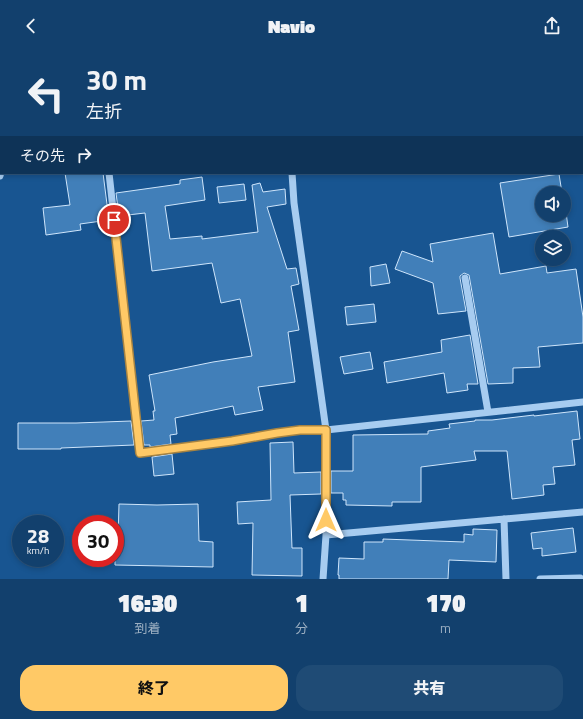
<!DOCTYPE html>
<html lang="ja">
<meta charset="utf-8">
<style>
body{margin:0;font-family:"Titillium Web","Noto Sans JP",sans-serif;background:#1f4b75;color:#f1f3f6;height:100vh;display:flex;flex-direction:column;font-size:15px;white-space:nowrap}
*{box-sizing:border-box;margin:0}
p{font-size:13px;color:#9cafc2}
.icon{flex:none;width:22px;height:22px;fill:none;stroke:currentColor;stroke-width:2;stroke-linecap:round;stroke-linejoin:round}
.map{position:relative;height:527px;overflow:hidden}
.drawer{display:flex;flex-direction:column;background:#12406d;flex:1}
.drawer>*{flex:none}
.hud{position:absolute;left:0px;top:0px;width:583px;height:122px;box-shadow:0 2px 6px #0003,0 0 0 1px #315980;background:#12406d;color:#f1f3f6;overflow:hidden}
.buttons{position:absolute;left:535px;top:134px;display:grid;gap:8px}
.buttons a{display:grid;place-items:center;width:36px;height:36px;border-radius:50%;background:#12406d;box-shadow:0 2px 6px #0003,0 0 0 1px #315980;font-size:20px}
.speed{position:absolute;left:12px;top:463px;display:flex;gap:8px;font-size:20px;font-weight:700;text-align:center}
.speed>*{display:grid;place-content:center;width:52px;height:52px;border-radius:50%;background:#12406d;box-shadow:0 2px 6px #0003,0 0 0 1px #315980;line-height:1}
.speed small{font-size:10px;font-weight:400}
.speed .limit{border:6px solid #d22;background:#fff;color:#111}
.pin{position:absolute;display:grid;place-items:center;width:34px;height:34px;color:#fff;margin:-17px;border:2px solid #fff;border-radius:50%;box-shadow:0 1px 4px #0007}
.me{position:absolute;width:44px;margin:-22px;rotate:0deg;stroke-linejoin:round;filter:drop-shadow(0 0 3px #0008)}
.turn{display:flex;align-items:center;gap:14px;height:84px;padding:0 20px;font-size:18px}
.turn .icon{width:52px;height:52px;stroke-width:2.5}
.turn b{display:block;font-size:28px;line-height:34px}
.then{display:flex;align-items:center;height:38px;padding:0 20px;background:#0003;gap:8px;font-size:15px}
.eta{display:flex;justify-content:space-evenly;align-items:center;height:68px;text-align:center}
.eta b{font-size:24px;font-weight:800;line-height:28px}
.button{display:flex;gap:8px;margin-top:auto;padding:8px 20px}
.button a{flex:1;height:46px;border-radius:16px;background:#ffc966;color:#111;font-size:16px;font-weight:800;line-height:46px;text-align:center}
.button a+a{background:#1f4b75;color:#f1f3f6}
header{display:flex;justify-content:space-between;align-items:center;height:52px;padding:0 20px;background:#12406d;font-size:18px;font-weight:800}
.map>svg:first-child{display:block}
.building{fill:#417fb9;stroke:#cee5fb}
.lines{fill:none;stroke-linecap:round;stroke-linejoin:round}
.minor{stroke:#a7ccf0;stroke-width:7}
.route-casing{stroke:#a68342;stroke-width:10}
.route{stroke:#ffc966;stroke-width:7}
</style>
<header><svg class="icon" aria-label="back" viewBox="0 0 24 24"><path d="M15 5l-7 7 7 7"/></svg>Navio<svg class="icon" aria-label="share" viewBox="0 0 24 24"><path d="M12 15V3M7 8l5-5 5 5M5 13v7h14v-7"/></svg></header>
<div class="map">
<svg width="583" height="527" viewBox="0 0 583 527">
<rect width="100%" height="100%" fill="#185591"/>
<path class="building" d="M 65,121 L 103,121 L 109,168 L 80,172 L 81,178 L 46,183 L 43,156 L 70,153 Z
M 559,122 L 562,141 L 542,141 L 542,163 L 564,163 L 565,153 L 568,175 L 509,185 L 500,131 Z
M 202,125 L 205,148 L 165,154 L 170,187 L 202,184 L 202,187 L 258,180 L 252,133 L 260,131 L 263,140 L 285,137 L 286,152 L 267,155 L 287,217 L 296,216 L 299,232 L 291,234 L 299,278 L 288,280 L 295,330 L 258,335 L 263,358 L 235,363 L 233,354 L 175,366 L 177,382 L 170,383 L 171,392 L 150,395 L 150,393 L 144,393 L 141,369 L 154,368 L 153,359 L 155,359 L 149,323 L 213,310 L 252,304 L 240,247 L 221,251 L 212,211 L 152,219 L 145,161 L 119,164 L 116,141 L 180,132 L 180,128 Z
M 244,132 L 246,148 L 219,151 L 217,135 Z
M 493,181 L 500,222 L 546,214 L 547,221 L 576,217 L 583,265 L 583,291 L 538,295 L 540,315 L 513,316 L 513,331 L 488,332 L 469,223 L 464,221 L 460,224 L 460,226 L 466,259 L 438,262 L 433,231 L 395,217 L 402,199 L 433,210 L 430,192 Z
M 386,212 L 390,231 L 371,234 L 370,215 Z
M 374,252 L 376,270 L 347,273 L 345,255 Z
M 470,283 L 478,332 L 467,332 L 468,338 L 447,341 L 444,321 L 387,331 L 384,310 L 442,300 L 441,288 Z
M 370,300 L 373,317 L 344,322 L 340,305 Z
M 577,359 L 580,387 L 572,388 L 575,413 L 553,415 L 555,432 L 543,433 L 544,443 L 512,447 L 507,399 L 474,399 L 476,408 L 421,415 L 421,450 L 392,450 L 392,454 L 346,453 L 346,448 L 343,448 L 343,441 L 331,441 L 331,419 L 353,419 L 353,383 L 428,382 L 428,379 L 450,376 L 449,372 L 475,369 L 475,368 L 492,368 L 534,363 L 534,364 Z
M 131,369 L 134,393 L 61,396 L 61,397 L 18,397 L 18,371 L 76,371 Z
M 293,390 L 294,421 L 321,420 L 321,442 L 290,443 L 292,496 L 302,496 L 302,524 L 252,523 L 253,471 L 238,472 L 237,450 L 271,448 L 270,391 Z
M 172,402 L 174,422 L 154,424 L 152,405 Z
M 119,452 L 157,453 L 198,452 L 199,489 L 213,490 L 213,515 L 115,513 L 115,487 L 118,487 Z
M 573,476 L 576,500 L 542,504 L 542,496 L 533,497 L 531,481 Z
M 473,477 L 497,478 L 496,510 L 449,508 L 448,527 L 339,527 L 339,523 L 338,523 L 339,506 L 364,507 L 364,490 L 383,490 L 383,487 L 464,490 L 464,482 L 473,483 Z"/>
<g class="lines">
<path class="minor" d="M 274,0 L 274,1
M 66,1 L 66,0
M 582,33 L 583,33
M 109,121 L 140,401 L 232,389 L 277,381 L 300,378 L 326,378 L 583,350
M 292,121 L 294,151 L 326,378 L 326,483 L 323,527
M 0,124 L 1,120
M 465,226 L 488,360
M 504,467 L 506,527
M 326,483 L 583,460
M 540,527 L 580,526"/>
</g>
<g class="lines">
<defs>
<path id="route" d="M 114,168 L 140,401 L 232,389 L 277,381 L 300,378 L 326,378 L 326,468"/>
</defs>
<use href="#route" class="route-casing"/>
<use href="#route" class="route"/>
</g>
</svg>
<div class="buttons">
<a><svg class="icon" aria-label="sound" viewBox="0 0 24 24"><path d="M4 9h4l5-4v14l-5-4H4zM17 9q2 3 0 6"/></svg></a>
<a><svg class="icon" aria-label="layers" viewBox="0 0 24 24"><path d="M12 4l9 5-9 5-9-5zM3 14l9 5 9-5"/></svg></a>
</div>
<div class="speed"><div>28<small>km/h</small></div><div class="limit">30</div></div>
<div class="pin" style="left:114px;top:168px;background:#d93025"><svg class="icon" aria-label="arrive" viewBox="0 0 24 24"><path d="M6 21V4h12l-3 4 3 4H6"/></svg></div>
<svg class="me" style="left:326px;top:468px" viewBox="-20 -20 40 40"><path d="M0-17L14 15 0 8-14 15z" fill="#ffc966" stroke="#fff" stroke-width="4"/></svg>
<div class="hud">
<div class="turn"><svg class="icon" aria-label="left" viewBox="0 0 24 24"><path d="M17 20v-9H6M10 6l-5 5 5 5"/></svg><div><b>30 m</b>左折</div></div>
<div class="then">その先<svg class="icon" aria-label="right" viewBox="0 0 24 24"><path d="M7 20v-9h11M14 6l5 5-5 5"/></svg></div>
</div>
</div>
<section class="drawer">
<div class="eta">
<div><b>16:30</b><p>到着</p></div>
<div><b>1</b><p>分</p></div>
<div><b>170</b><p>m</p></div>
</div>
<div class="button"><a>終了</a><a>共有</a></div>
</section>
